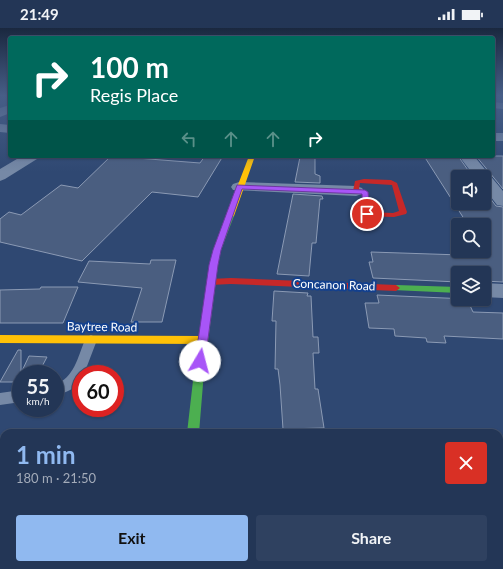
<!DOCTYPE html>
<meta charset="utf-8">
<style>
body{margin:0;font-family:Lato,sans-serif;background:#2f4160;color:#f1f3f6;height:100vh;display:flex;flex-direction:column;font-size:15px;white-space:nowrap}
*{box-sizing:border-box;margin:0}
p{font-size:13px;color:#a3abb9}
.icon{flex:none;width:22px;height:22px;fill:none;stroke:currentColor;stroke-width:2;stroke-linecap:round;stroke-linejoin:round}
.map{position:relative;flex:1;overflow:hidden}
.panel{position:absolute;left:0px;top:401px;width:503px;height:140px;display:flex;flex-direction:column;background:#233656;border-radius:12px 12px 0 0;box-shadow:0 1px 3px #0004,0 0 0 1px #40506c}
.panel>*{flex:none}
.guide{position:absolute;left:8px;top:8px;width:487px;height:122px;border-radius:4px;box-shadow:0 1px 3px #0004,0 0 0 1px #40506c;background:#00695c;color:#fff;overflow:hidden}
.controls{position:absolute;left:451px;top:142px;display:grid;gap:8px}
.controls a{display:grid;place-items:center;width:40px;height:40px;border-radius:4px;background:#233656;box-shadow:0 1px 3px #0004,0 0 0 1px #40506c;font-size:20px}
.speed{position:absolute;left:12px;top:337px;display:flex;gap:8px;font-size:20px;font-weight:700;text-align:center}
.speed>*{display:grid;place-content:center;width:52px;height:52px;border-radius:50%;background:#233656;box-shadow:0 1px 3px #0004,0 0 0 1px #40506c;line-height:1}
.speed small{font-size:10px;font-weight:400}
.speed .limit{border:6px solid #d22;background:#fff;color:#111}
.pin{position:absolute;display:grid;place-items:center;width:34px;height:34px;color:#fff;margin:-17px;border:2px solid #fff;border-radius:50%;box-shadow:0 1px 4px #0007}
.me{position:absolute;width:44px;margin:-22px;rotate:8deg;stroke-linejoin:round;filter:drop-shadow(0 0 3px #0008)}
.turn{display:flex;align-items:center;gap:14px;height:84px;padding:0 16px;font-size:18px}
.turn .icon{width:52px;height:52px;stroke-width:2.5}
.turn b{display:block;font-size:28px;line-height:34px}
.lanes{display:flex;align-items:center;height:38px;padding:0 16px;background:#0003;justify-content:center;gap:20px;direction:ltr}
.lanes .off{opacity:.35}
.round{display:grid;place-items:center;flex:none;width:42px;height:42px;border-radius:4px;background:#2f4160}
.headline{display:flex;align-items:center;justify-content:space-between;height:68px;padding:0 16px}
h1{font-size:24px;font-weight:700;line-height:30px;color:#90b9f0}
.action{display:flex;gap:8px;margin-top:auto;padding:8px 16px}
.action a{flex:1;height:46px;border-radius:4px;background:#90b9f0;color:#111;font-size:16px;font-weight:700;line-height:46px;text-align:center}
.action a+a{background:#2f4160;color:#f1f3f6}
.status{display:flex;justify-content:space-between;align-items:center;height:28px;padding:0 20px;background:#233656;direction:ltr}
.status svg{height:11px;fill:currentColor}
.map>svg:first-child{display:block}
.building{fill:#4a5e80;stroke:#8b9ab4}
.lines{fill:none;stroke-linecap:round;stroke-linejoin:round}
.lane{fill:#7689a6;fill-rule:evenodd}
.street{fill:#7689a6;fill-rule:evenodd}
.fast{fill:#4caf50;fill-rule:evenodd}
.slow{fill:#ffc107;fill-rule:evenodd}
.jam{fill:#c62828;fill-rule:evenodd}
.route{fill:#a855f7;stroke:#6d37a1}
.labels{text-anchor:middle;stroke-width:4;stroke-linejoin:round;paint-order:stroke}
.street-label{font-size:12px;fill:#fff;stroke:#13408e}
</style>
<div class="status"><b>21:49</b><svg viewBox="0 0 49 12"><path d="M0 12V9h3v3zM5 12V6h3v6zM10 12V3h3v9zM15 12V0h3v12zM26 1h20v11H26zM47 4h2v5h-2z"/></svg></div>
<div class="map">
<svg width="503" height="541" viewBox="0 0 503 541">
<rect width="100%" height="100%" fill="#2f4872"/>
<path class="building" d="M 111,128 L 200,135 L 205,128 L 223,128 L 198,169 L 152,164 L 82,233 L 0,214 L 0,191 L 9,184 L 21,187 L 61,157 L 78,160 Z
M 424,128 L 458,128 L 473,149 L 458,149 L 458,175 L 484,175 L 484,162 L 496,178 L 503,179 L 503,254 L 484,253 L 484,245 L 458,245 L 458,254 L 373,250 L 369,234 L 373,234 L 371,224 L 491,228 L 484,216 L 484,197 L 468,197 Z
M 476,128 L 503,128 L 503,161 Z
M 300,129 L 315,129 L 315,146 L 320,148 L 320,155 L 295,154 Z
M 293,166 L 322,168 L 323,171 L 320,171 L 316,215 L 312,215 L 309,248 L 277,246 Z
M 151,232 L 176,232 L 162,294 L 131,294 L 142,260 L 78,254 L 89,233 L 150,236 Z
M 41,259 L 78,259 L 63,295 L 0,295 L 0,262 L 40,261 Z
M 274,263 L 308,265 L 307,268 L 311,268 L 313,309 L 318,309 L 319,325 L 313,325 L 315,361 L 318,361 L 324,400 L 283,401 L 280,357 L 278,341 L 275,341 L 276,293 L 272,293 Z
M 377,267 L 467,271 L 473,284 L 503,285 L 503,311 L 444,308 L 446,315 L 427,314 L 426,310 L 395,308 L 394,301 L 369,300 L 365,275 L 379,275 Z
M 18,322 L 21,322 L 21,345 L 29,328 L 47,329 L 38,346 L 21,346 L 21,354 L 0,354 Z"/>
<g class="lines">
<path class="lane" d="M 91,307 L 95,309 L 97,312 L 84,346 L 81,346 C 81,360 66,364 55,368 L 55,356 C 74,351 78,328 85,312 L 87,309 Z
M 21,362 L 21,374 L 0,377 L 0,365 Z"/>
<path class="street" d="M 493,74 L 503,75 L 503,81 L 493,80 Z
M 10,77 L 10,85 L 0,89 L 0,80 Z
M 0,96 L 10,97 L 10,105 L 0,104 Z
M 493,105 L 503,105 L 503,113 L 493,113 Z
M 22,128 L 39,128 L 37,131 L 5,151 L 0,153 L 0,141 Z
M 459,128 L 474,128 L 503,163 L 503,178 L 497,177 L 484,160 L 484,149 L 475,149 Z
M 239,154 L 356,158 L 362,160 L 364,163 L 362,166 L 356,168 L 233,162 L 231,159 L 233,156 Z
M 484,255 L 503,256 L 503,270 L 484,269 Z
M 499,450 L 503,450 L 503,482 L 499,482 Z"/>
<path class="fast" d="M 227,186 L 230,186 L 234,188 L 221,222 L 218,237 L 204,344 L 199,405 L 187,405 L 194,344 L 210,237 L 213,222 Z
M 396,257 L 458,259 L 458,265 L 393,262 L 392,260 Z
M 172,537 L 186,537 L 186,541 L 170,541 Z"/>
<path class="slow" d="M 249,128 L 255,128 L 234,188 L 230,190 L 227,190 L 226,188 Z
M 0,307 L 203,308 L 207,309 L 208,312 L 207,315 L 203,316 L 0,315 Z"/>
<path class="jam" d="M 364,151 L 391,152 L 397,155 L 407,184 L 406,186 L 394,189 L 364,188 L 362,166 L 353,163 L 355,153 ZM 360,155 L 392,157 L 399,183 L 393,185 L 370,184 L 368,164 L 359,161 Z
M 231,250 L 396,257 L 400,260 L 396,263 L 231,256 L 210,257 L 206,254 L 210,251 Z"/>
</g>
<linearGradient id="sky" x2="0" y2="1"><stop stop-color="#1a283f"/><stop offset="0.47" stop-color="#475e87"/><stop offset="1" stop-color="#475e87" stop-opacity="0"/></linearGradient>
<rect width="503" height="144" fill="url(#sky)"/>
<path class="route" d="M 237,157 L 365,162 L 368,164 L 370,186 L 367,188 L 363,186 L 362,166 L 242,161 L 221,222 L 218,237 L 205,333 L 204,336 L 200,337 L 196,336 L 195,333 L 209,237 L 213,222 Z"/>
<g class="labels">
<g class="street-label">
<text transform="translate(334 257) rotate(2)" y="4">Concanon Road</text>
<text transform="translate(102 299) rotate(1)" y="4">Baytree Road</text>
</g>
</g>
</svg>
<div class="controls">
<a><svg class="icon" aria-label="sound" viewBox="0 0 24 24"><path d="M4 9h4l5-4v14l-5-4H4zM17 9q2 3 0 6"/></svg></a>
<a><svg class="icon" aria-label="search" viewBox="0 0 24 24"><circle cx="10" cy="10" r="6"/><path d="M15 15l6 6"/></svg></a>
<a><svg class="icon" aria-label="layers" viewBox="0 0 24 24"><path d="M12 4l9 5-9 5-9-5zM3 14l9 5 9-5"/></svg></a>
</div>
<div class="speed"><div>55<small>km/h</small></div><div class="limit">60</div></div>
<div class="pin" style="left:367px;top:186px;background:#d93025"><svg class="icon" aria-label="arrive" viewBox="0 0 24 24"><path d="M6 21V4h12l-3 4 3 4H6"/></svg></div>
<svg class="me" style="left:200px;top:333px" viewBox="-20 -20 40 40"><circle r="19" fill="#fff"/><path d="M0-13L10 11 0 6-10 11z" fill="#a855f7"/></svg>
<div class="guide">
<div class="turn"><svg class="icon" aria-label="right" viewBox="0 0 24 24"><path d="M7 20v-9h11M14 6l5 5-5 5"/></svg><div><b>100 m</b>Regis Place</div></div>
<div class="lanes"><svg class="icon off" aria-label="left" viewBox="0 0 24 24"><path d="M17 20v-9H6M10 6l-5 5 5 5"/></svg><svg class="icon off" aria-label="ahead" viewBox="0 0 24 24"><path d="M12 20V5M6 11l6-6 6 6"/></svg><svg class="icon off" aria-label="ahead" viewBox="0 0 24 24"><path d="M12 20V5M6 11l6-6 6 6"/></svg><svg class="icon" aria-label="right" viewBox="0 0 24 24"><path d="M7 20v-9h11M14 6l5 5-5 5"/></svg></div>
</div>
<section class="panel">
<div class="headline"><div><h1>1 min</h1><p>180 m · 21:50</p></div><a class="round" style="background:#d93025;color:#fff"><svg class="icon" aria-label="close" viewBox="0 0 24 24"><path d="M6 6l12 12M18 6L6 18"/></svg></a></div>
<div class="action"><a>Exit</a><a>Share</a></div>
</section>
</div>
